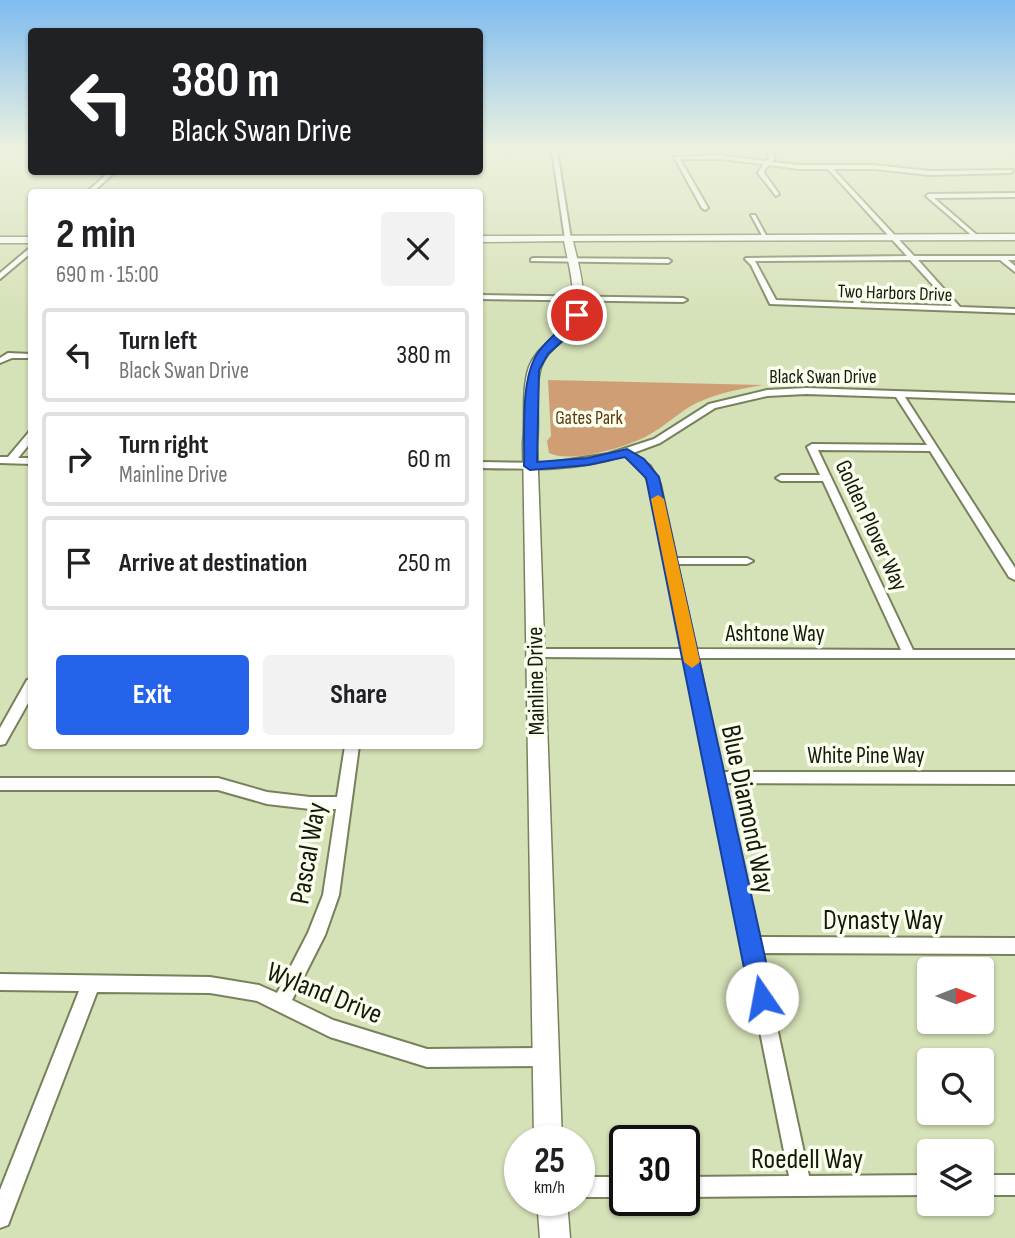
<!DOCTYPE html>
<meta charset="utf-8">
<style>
body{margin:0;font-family:"Sofia Sans Condensed",sans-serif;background:#f2f2f2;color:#202124;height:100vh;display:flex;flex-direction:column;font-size:26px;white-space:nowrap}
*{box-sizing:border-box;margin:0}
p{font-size:23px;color:#757577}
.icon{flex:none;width:38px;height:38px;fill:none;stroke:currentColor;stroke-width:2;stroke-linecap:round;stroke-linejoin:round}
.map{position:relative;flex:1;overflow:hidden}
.details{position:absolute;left:28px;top:189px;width:455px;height:560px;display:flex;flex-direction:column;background:#fff;border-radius:7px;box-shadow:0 2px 5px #0004}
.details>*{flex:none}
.top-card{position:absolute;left:28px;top:28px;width:455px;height:147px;border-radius:7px;box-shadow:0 2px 5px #0004;background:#202124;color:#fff;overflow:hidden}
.needle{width:46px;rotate:90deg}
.controls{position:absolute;left:917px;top:957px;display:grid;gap:14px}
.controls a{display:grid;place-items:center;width:77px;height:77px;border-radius:7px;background:#fff;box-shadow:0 2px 5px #0004;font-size:35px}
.speed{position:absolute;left:504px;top:1125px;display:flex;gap:14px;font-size:35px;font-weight:700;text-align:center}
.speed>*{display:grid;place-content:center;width:91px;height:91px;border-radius:50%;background:#fff;box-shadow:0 2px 5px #0004;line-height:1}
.speed small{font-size:18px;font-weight:400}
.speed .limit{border:4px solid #111;border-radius:10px;background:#fff;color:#111}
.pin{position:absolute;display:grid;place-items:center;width:60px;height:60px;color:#fff;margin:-30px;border:4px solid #fff;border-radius:50%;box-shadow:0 2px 7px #0007}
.me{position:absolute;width:77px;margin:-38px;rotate:348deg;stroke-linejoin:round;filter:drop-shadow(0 0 5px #0008)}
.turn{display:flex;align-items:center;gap:24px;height:147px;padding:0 28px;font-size:32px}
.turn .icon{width:91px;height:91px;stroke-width:2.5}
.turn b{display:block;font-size:49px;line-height:60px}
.round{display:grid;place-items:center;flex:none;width:74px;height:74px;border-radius:7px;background:#f2f2f2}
.head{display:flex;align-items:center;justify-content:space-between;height:119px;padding:0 28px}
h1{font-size:42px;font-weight:700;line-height:52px}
.action{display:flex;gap:14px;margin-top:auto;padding:14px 28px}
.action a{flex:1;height:80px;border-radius:7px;background:#2563eb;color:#fff;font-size:28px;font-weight:700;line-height:80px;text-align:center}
.action a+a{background:#f2f2f2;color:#202124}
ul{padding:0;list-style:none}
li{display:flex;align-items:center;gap:21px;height:94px;margin:0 14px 10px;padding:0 14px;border:4px solid #e0e0e0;border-radius:7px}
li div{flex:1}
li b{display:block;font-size:26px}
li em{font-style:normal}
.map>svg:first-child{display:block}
.green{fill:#d09e74}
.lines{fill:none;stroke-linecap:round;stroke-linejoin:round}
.street-casing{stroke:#77815b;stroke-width:4}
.secondary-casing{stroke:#77815b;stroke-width:3}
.street{fill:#fff;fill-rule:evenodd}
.secondary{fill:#fff;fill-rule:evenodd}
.route{fill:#2563eb;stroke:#184099;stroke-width:2}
.slow{fill:#f59e0b}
.labels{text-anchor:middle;stroke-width:7;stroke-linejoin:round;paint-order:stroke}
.far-street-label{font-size:19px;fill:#15190a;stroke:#f9feed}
.far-park-label{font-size:19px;fill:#62380f;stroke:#f9feed}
.street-label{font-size:23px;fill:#15190a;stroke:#f9feed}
.near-street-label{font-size:28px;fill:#15190a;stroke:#f9feed}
</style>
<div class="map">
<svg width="1015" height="1238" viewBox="0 0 1015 1238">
<rect width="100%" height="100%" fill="#d5e1b7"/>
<path class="green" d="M 548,380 L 763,385 C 744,388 724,392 706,399 C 683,407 668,425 647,436 C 627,447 570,464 549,453 L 547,441 L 551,436 Z"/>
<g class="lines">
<defs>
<path id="street" d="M 552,150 L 557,150 L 571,239 L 568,241 L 565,239 Z
M 766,150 L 772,150 L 775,159 L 772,162 L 799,165 L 874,165 L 930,171 L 1013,170 L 1011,173 L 930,175 L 874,169 L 833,169 L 914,256 L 1015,256 L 1015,260 L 1008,260 L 1015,266 L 1015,272 L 1000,260 L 918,260 L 960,307 L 1015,309 L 1015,313 L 770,304 L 751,265 L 745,259 L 746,258 L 907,256 L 828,169 L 799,169 L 769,165 L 765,169 L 764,173 L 779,194 L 776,196 L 758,173 L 763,164 L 720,159 L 680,159 L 708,208 L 705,210 L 702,208 L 674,157 L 720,155 L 766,161 L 769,159 ZM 910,260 L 952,306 L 861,303 L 858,295 L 859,291 L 855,289 L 852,289 L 850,295 L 854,303 L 776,300 L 755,261 Z
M 109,172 L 115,172 L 93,192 L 87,192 Z
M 1015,193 L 1015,197 L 934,198 L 978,236 L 979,237 L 976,239 L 926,196 L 929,194 Z
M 751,215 L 755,215 L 768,239 L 764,239 Z
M 32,246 L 32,252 L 0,279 L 0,273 Z
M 533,258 L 668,259 L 671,261 L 668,263 L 531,261 L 531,259 Z
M 480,295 L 683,298 L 687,300 L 683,302 L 480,299 Z
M 8,353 L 32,354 L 32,358 L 12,358 L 0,363 L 0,358 Z
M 806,388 L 1015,395 L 1015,401 L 905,397 L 1015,568 L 1015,580 L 1009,577 L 930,451 L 818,450 L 913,650 L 1015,650 L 1015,658 L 698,658 L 722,772 L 1015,772 L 1015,784 L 724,783 L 758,937 L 1015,938 L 1015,954 L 761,953 L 809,1176 L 929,1175 L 929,1195 L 684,1197 L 684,1177 L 789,1176 L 685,658 L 535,657 L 529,653 L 535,649 L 683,649 L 650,484 L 642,470 L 624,455 C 578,471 528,469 480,468 L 480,462 L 549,463 L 608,454 L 654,439 L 709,404 L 767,390 ZM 806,394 L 896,397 L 927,445 L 812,444 L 807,447 L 820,475 L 781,475 L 776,478 L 781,481 L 823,481 L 901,650 L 696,649 L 677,564 L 747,564 L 753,561 L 747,558 L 676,558 L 660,484 L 650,466 L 633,453 L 660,443 L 715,408 L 767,396 Z
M 32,431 L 32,441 L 18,458 L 32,458 L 32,464 L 0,463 L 0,457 L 8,457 L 29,432 Z
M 32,679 L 32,696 L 5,744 L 0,745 L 0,728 L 27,680 Z
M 345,746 L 359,746 L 339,895 L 325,935 L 292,1000 L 333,1020 L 427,1049 L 544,1048 L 551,1051 L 553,1057 L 551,1063 L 544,1066 L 427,1067 L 330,1037 L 257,1001 L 210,993 L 97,992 L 11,1217 L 8,1225 L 0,1228 L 0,1190 L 79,991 L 0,990 L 0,974 L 210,977 L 259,985 L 277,993 L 308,933 L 323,895 L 336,809 L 310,809 L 267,804 L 218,790 L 0,790 L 0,778 L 218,778 L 267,792 L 310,797 L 337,797 Z
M 982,1175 L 1015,1175 L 1015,1195 L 982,1195 Z
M 579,1177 L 625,1177 L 625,1197 L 579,1197 Z"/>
<path id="secondary" d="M 1015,234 L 1015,240 L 573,241 C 580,272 593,308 569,334 C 559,345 546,352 541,367 C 534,391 540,418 537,443 L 562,1141 L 534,1141 L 523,443 C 526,418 521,391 529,367 C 535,351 549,342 560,330 C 583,307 569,269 564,241 L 480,242 L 480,236 Z
M 0,237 L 32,237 L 32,243 L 0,243 Z
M 537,1200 L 567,1200 L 570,1238 L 540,1238 Z"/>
</defs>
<use href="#street" class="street-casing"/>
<use href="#secondary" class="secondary-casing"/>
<use href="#street" class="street"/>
<use href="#secondary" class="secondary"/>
</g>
<linearGradient id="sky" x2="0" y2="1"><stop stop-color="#7fbcf0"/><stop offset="0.46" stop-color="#ecf2df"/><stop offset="1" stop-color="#ecf2df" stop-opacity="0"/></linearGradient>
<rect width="1015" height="323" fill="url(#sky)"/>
<path class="route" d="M 573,313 L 582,315 L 570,334 L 548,354 L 539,370 L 537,462 L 588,458 L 627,449 L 644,459 L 659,477 L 774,998 L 770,1006 L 762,1009 L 754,1006 L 750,998 L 646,478 L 625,457 L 588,465 L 530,470 L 524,466 C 525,434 520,381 537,354 C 546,340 563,329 573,313 Z"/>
<path class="slow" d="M 658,495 L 664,499 L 700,662 L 692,668 L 684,662 L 651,499 Z"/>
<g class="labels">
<g class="far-street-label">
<text transform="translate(895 292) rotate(2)" y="7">Two Harbors Drive</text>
<text x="823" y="383">Black Swan Drive</text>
</g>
<g class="far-park-label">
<text x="589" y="424">Gates Park</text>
</g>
<g class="street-label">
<text transform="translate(872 525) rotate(65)" y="8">Golden Plover Way</text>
<text x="775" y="641">Ashtone Way</text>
<text transform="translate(535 681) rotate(-91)" y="8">Mainline Drive</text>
<text x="866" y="763">White Pine Way</text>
</g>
<g class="near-street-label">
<text transform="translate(749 809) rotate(78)" y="10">Blue Diamond Way</text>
<text transform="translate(307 853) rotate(-80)" y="10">Pascal Way</text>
<text x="883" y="929">Dynasty Way</text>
<text transform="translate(325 992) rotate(22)" y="10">Wyland Drive</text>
<text x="807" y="1168">Roedell Way</text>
</g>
</g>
</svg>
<div class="controls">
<a><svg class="needle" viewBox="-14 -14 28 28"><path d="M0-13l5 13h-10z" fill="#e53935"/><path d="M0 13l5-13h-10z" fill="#757577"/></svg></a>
<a><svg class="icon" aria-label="search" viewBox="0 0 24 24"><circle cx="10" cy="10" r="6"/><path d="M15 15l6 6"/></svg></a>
<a><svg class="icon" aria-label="layers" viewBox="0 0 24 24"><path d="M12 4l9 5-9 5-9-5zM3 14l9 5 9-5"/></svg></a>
</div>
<div class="speed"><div>25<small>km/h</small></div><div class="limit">30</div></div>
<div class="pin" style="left:577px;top:315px;background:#d93025"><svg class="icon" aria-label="arrive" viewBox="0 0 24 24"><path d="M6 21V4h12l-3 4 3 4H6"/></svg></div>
<svg class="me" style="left:762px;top:998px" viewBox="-20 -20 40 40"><circle r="19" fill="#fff"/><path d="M0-13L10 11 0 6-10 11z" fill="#2563eb"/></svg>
<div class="top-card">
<div class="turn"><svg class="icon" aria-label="left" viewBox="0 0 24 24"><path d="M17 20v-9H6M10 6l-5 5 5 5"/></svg><div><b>380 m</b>Black Swan Drive</div></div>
</div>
<section class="details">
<div class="head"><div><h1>2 min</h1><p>690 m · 15:00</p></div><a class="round"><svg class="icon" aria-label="close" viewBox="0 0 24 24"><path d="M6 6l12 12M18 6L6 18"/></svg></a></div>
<ul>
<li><svg class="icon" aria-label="left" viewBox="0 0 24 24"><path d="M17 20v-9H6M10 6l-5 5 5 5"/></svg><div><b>Turn left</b><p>Black Swan Drive</p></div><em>380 m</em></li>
<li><svg class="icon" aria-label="right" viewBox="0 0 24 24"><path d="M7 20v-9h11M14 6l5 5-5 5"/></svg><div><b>Turn right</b><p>Mainline Drive</p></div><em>60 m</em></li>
<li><svg class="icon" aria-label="arrive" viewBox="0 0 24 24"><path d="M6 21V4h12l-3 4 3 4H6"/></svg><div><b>Arrive at destination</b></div><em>250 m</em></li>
</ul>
<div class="action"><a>Exit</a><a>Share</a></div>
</section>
</div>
